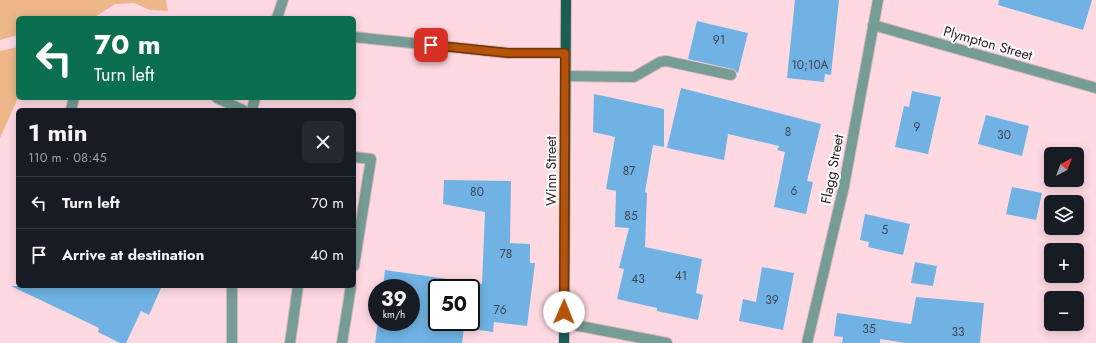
<!DOCTYPE html>
<meta charset="utf-8">
<style>
body{margin:0;font-family:Jost,sans-serif;background:#242831;color:#f1f3f6;height:100vh;display:flex;flex-direction:column;font-size:15px;white-space:nowrap}
*{box-sizing:border-box;margin:0}
p{font-size:13px;color:#9ea1a6}
.icon{flex:none;width:22px;height:22px;fill:none;stroke:currentColor;stroke-width:2;stroke-linecap:round;stroke-linejoin:round}
.map{position:relative;flex:1;overflow:hidden}
.sheet{position:absolute;left:16px;top:108px;width:340px;height:180px;display:flex;flex-direction:column;background:#171b24;border-radius:6px;box-shadow:0 2px 10px #0003}
.sheet>*{flex:none}
.banner{position:absolute;left:16px;top:16px;width:340px;height:84px;border-radius:6px;box-shadow:0 2px 10px #0003;background:#0b6e4f;color:#fff;overflow:hidden}
.needle{width:26px;rotate:42deg}
.tools{position:absolute;left:1044px;top:147px;display:grid;gap:8px}
.tools a{display:grid;place-items:center;width:40px;height:40px;border-radius:6px;background:#171b24;box-shadow:0 2px 10px #0003;font-size:20px}
.speed{position:absolute;left:368px;top:279px;display:flex;gap:8px;font-size:20px;font-weight:700;text-align:center}
.speed>*{display:grid;place-content:center;width:52px;height:52px;border-radius:50%;background:#171b24;box-shadow:0 2px 10px #0003;line-height:1}
.speed small{font-size:10px;font-weight:400}
.speed .limit{border:2px solid #111;border-radius:6px;background:#fff;color:#111}
.pin{position:absolute;display:grid;place-items:center;width:34px;height:34px;color:#fff;margin:-17px;border-radius:8px;box-shadow:0 2px 6px #0006}
.me{position:absolute;width:44px;margin:-22px;rotate:1deg;stroke-linejoin:round;filter:drop-shadow(0 0 3px #0008)}
.turn{display:flex;align-items:center;gap:14px;height:84px;padding:0 12px;font-size:18px}
.turn .icon{width:52px;height:52px;stroke-width:2.5}
.turn b{display:block;font-size:28px;line-height:34px}
.round{display:grid;place-items:center;flex:none;width:42px;height:42px;border-radius:6px;background:#242831}
.summary{display:flex;align-items:center;justify-content:space-between;height:68px;padding:0 12px}
h1{font-size:24px;font-weight:700;line-height:30px}
ul{padding:0;list-style:none}
li{display:flex;align-items:center;gap:12px;height:52px;padding:0 12px;border-top:1px solid #363941}
li div{flex:1}
li b{display:block;font-size:15px}
li em{font-style:normal}
.map>svg:first-child{display:block}
.green{fill:#edb789}
.building{fill:#6fb2e3;fill-rule:evenodd}
.lines{fill:none;stroke-linecap:round;stroke-linejoin:round}
.minor-casing{stroke:#dab7bf;stroke-width:12}
.major-casing{stroke:#dab7bf;stroke-width:12}
.minor{stroke:#759c95;stroke-width:10}
.major{stroke:#1a5d54;stroke-width:10}
.route-casing{stroke:#753606;stroke-width:10}
.route{stroke:#b45309;stroke-width:7}
.labels{text-anchor:middle;stroke-width:4;stroke-linejoin:round;paint-order:stroke}
.number-label{font-size:12px;fill:#3f4352}
.street-label{font-size:14px;fill:#2f1e22;stroke:#fff}
</style>
<div class="map">
<svg width="1096" height="343" viewBox="0 0 1096 343">
<rect width="100%" height="100%" fill="#ffd9e2"/>
<path class="green" d="M 0,0 L 166,0 L 168,11 L 150,10 L 134,3 L 115,4 L 95,17 L 90,18 L 18,18 L 18,35 L 0,40 Z
M 18,47 L 18,98 L 0,138 L 0,51 Z"/>
<path class="building" d="M 795,0 L 839,0 L 831,75 L 825,74 L 824,82 L 787,78 Z
M 999,0 L 1092,0 L 1083,30 L 998,5 Z
M 697,21 L 748,33 L 738,73 L 732,69 L 688,59 Z
M 681,88 L 821,124 L 807,181 L 813,182 L 806,214 L 774,207 L 785,152 L 777,150 L 779,146 L 728,134 L 724,160 L 667,148 Z
M 912,91 L 941,97 L 928,154 L 895,147 L 904,106 L 909,107 Z
M 594,94 L 664,109 L 664,147 L 653,145 L 645,192 L 647,193 L 645,247 L 702,259 L 696,293 L 703,295 L 698,320 L 657,311 L 657,308 L 617,299 L 624,269 L 619,268 L 629,228 L 615,227 L 616,191 L 606,189 L 615,137 L 593,132 Z
M 986,115 L 1029,126 L 1022,156 L 978,144 Z
M 444,180 L 511,181 L 510,243 L 530,244 L 530,263 L 535,263 L 527,326 L 494,322 L 493,332 L 464,328 L 462,343 L 375,343 L 378,322 L 411,322 L 411,288 L 383,288 L 385,270 L 482,284 L 485,212 L 443,204 ZM 437,288 L 471,288 L 471,322 L 437,322 Z
M 1012,187 L 1042,193 L 1036,220 L 1006,214 Z
M 865,214 L 910,224 L 903,255 L 868,247 L 869,242 L 860,240 Z
M 915,262 L 937,266 L 933,286 L 911,283 Z
M 762,267 L 794,273 L 783,330 L 739,321 L 743,299 L 756,302 Z
M 11,286 L 162,286 L 149,315 L 141,311 L 126,343 L 120,343 L 98,332 L 99,328 Z
M 916,297 L 984,303 L 980,343 L 906,343 L 880,339 L 880,343 L 842,343 L 843,337 L 834,336 L 837,313 L 911,324 Z"/>
<g class="lines">
<defs>
<path id="minor" d="M 277,18 L 283,0
M 873,25 L 1096,88
M 354,37 L 508,53 L 565,53
M 566,76 L 634,77 L 660,62 L 666,61 L 731,75
M 217,98 L 243,110
M 71,110 L 74,98
M 252,110 L 255,98
M 354,157 L 371,159 L 354,266
M 232,286 L 232,343
M 564,323 L 667,343
M 290,343 L 298,286
M 342,343 L 351,286
M 807,343 L 844,186 L 878,0"/>
<path id="major" d="M 564,343 L 566,0"/>
</defs>
<use href="#minor" class="minor-casing"/>
<use href="#major" class="major-casing"/>
<use href="#minor" class="minor"/>
<use href="#major" class="major"/>
</g>
<g class="lines">
<defs>
<path id="route" d="M 431,45 L 508,53 L 565,53 L 564,312"/>
</defs>
<use href="#route" class="route-casing"/>
<use href="#route" class="route"/>
</g>
<g class="labels">
<g class="number-label">
<text x="719" y="44">91</text>
<text x="810" y="69">10;10A</text>
<text x="917" y="131">9</text>
<text x="788" y="136">8</text>
<text x="1004" y="139">30</text>
<text x="629" y="175">87</text>
<text x="794" y="195">6</text>
<text x="477" y="196">80</text>
<text x="631" y="220">85</text>
<text x="885" y="234">5</text>
<text x="506" y="258">78</text>
<text x="681" y="280">41</text>
<text x="638" y="283">43</text>
<text x="772" y="304">39</text>
<text x="500" y="314">76</text>
<text x="869" y="333">35</text>
<text x="958" y="336">33</text>
</g>
<g class="street-label">
<text transform="translate(988 43) rotate(16)" y="5">Plympton Street</text>
<text transform="translate(832 169) rotate(-79)" y="5">Flagg Street</text>
<text transform="translate(551 171) rotate(-90)" y="5">Winn Street</text>
</g>
</g>
</svg>
<div class="tools">
<a><svg class="needle" viewBox="-14 -14 28 28"><path d="M0-13l5 13h-10z" fill="#e53935"/><path d="M0 13l5-13h-10z" fill="#9ea1a6"/></svg></a>
<a><svg class="icon" aria-label="layers" viewBox="0 0 24 24"><path d="M12 4l9 5-9 5-9-5zM3 14l9 5 9-5"/></svg></a>
<a>+</a>
<a>−</a>
</div>
<div class="speed"><div>39<small>km/h</small></div><div class="limit">50</div></div>
<div class="pin" style="left:431px;top:45px;background:#d93025"><svg class="icon" aria-label="arrive" viewBox="0 0 24 24"><path d="M6 21V4h12l-3 4 3 4H6"/></svg></div>
<svg class="me" style="left:564px;top:312px" viewBox="-20 -20 40 40"><circle r="19" fill="#fff"/><path d="M0-13L10 11 0 6-10 11z" fill="#b45309"/></svg>
<div class="banner">
<div class="turn"><svg class="icon" aria-label="left" viewBox="0 0 24 24"><path d="M17 20v-9H6M10 6l-5 5 5 5"/></svg><div><b>70 m</b>Turn left</div></div>
</div>
<section class="sheet">
<div class="summary"><div><h1>1 min</h1><p>110 m · 08:45</p></div><a class="round"><svg class="icon" aria-label="close" viewBox="0 0 24 24"><path d="M6 6l12 12M18 6L6 18"/></svg></a></div>
<ul>
<li><svg class="icon" aria-label="left" viewBox="0 0 24 24"><path d="M17 20v-9H6M10 6l-5 5 5 5"/></svg><div><b>Turn left</b></div><em>70 m</em></li>
<li><svg class="icon" aria-label="arrive" viewBox="0 0 24 24"><path d="M6 21V4h12l-3 4 3 4H6"/></svg><div><b>Arrive at destination</b></div><em>40 m</em></li>
</ul>
</section>
</div>
